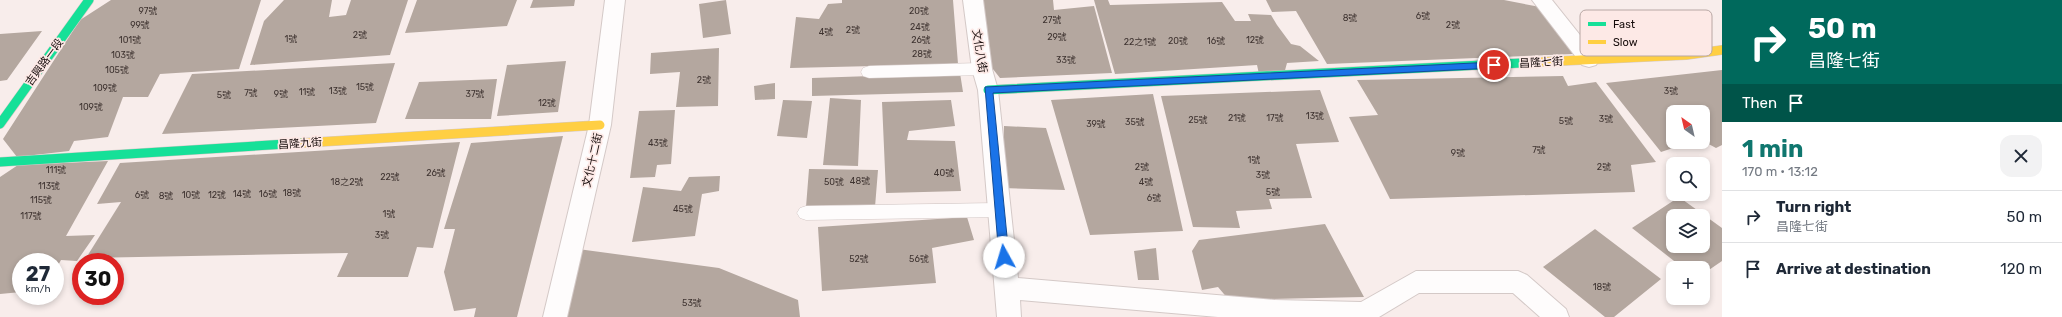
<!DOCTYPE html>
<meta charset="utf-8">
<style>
body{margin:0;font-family:Rubik,"Noto Sans TC",sans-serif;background:#f2f2f3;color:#1f2937;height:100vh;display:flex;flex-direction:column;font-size:15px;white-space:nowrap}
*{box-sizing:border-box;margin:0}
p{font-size:13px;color:#747a83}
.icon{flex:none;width:22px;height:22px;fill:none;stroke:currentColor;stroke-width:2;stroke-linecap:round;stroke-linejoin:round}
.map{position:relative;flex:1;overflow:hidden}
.panel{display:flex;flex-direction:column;background:#fff;width:340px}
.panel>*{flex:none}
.hud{background:#00695c;color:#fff;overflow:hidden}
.needle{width:26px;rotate:326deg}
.fabs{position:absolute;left:1666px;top:105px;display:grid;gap:8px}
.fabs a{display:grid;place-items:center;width:44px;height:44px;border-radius:8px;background:#fff;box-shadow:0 2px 6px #0003;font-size:20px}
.speed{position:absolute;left:12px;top:253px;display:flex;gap:8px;font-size:20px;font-weight:700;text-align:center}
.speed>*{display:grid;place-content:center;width:52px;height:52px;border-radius:50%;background:#fff;box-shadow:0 2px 6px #0003;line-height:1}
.speed small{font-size:10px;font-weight:400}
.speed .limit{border:6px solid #d22;background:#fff;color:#111}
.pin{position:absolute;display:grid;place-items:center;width:34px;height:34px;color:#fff;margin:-17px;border:2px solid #fff;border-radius:50%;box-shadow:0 1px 4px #0007}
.me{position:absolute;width:44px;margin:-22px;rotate:354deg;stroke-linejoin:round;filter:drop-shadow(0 0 3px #0008)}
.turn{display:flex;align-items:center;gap:14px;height:84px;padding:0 20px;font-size:18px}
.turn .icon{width:52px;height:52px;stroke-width:2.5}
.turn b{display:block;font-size:28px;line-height:34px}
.then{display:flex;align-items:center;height:38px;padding:0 20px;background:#0003;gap:8px;font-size:15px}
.round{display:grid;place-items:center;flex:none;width:42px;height:42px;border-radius:12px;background:#f2f2f3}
.summary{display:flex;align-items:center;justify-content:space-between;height:68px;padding:0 20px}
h1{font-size:24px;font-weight:700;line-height:30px;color:#0f766e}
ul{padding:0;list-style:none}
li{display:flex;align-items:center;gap:12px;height:52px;padding:0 20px;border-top:1px solid #e0e1e3}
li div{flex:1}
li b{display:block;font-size:15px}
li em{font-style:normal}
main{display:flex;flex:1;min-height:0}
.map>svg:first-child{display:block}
.building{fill:#b4a79f;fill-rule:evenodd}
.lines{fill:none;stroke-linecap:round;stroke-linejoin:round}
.lane-casing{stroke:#d4c9c7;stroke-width:1}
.street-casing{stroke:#d4c9c7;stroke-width:2}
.fast-casing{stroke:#d4c9c7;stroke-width:10}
.slow-casing{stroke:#d4c9c7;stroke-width:10}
.lane{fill:#fefcfc;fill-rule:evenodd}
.street{fill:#fefcfc;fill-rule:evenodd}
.fast{stroke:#16e098;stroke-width:9}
.slow{stroke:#ffcf43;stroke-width:9}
.route{fill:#1a73e8;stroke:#114b97}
.labels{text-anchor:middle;stroke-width:3.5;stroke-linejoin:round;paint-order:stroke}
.number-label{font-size:9px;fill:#3e3330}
.street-label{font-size:11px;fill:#160c0b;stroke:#fde9e6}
.key{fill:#fde9e6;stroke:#b8a7a4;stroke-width:1}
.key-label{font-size:11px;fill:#160c0b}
</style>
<main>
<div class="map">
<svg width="1722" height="317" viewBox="0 0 1722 317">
<rect width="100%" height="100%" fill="#f8edeb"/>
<path class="building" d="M 111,0 L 261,0 L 239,69 L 160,74 L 148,97 L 123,97 L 108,137 L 74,141 L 69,151 L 17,157 L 3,139 L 80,20 Z
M 284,0 L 332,0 L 329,17 L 346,15 L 351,0 L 408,0 L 390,55 L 250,65 L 264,21 Z
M 417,0 L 517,0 L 507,26 L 405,33 Z
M 533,0 L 575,0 L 574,6 L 530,8 Z
M 726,0 L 731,34 L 703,38 L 699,4 Z
M 842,0 L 953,0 L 958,64 L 790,68 L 796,17 L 819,19 L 828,4 L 842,3 Z
M 983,0 L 1053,0 L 1054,10 L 1094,6 L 1112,73 L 1000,78 L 985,59 Z
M 1094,0 L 1108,0 L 1110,5 L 1222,2 L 1235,21 L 1251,21 L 1248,14 L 1271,15 L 1277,25 L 1291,44 L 1300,46 L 1319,61 L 1287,63 L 1284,74 L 1259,74 L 1257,65 L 1115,74 Z
M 1266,0 L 1504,0 L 1540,7 L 1573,54 L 1327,64 L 1296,11 L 1272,12 Z
M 42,31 L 7,80 L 0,81 L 0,34 Z
M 719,48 L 718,106 L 676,107 L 680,72 L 650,74 L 651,53 Z
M 566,61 L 558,112 L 497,116 L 507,65 Z
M 395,63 L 376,123 L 162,134 L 192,74 Z
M 1722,70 L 1722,145 L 1716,148 L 1703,141 L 1703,112 L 1673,112 L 1673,142 L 1691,142 L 1661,152 L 1606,83 Z
M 960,73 L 963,92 L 812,96 L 812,78 Z
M 1563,76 L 1568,86 L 1596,82 L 1656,162 L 1631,165 L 1635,192 L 1390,199 L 1349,117 L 1378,115 L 1357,80 Z
M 497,79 L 491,119 L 405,119 L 419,82 Z
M 775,83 L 775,99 L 755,100 L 754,86 Z
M 1320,90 L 1339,142 L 1296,144 L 1312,198 L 1269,199 L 1272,209 L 1236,211 L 1240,228 L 1193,227 L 1161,96 Z
M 1153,94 L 1183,231 L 1090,235 L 1051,100 Z
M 830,98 L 861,100 L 858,166 L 823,165 Z
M 783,100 L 812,101 L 807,138 L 777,136 Z
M 951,100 L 955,126 L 909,131 L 907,140 L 955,141 L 961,191 L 886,193 L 882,102 Z
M 675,110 L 671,164 L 657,165 L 655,177 L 630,178 L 639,111 Z
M 1004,126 L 1046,128 L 1065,190 L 1002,188 Z
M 563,136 L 517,317 L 474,317 L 476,308 L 454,311 L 444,272 L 455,229 L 444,229 L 471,143 Z
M 460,142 L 433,248 L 417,247 L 408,277 L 337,277 L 348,253 L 86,258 L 121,202 L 97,204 L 120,163 Z
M 108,161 L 66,236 L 95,235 L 77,261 L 61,260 L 55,271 L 55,262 L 21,262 L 21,292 L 0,294 L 0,177 L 18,165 Z
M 809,169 L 878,170 L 875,207 L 806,207 Z
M 720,176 L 719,191 L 702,194 L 695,236 L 632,242 L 643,187 L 681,191 L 689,177 Z
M 1679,197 L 1722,228 L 1722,261 L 1703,274 L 1703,268 L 1683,268 L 1632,228 ZM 1673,216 L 1703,216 L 1703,246 L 1673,246 Z
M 967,217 L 974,240 L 932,248 L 936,283 L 822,291 L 818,227 Z
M 1325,224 L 1364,297 L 1229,300 L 1218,287 L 1202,290 L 1192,251 L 1199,240 Z
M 1595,229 L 1661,279 L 1614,317 L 1605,317 L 1543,267 Z
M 1156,248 L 1159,280 L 1138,280 L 1134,251 Z
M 578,249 L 719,268 L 798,300 L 800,317 L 564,317 Z"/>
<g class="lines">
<defs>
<path id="lane" d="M 982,63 L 988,65 L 990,69 L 988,73 L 982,75 L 869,78 L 863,76 L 861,72 L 863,68 L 869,66 Z
M 999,203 L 1005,205 L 1008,210 L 1005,215 L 999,217 L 806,220 L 800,218 L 797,213 L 800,208 L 806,206 Z"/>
<path id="street" d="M 605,0 L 625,0 L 611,125 L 567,317 L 543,317 L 589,125 Z
M 963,0 L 983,0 L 992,69 L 998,90 L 1018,278 L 1275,300 L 1361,302 L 1416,271 L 1518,271 L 1527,275 L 1566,309 L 1569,317 L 1540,317 L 1513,293 L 1419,293 L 1379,317 L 1218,317 L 1020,300 L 1021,317 L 997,317 L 978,90 L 972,69 Z
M 1532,0 L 1552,0 L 1596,55 L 1599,60 L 1596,65 L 1589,67 L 1582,65 Z"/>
<path id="fast" d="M 988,90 L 1539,62
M 0,124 L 89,0
M 0,162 L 302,143"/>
<path id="slow" d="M 1539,62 L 1686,55 L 1722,50
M 302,143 L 600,125"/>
</defs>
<use href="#lane" class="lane-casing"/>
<use href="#street" class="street-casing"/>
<use href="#fast" class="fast-casing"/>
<use href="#slow" class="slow-casing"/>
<use href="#lane" class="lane"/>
<use href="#street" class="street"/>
<use href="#fast" class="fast"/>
<use href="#slow" class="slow"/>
</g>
<path class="route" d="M 1494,62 L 1498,65 L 1494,68 L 993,93 L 1009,257 L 1004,261 L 999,257 L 985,87 Z"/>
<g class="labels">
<g class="number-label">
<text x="148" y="14">97號</text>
<text x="919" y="14">20號</text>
<text x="1423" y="19">6號</text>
<text x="1350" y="21">8號</text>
<text x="1052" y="23">27號</text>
<text x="140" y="28">99號</text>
<text x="1453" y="28">2號</text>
<text x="920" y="30">24號</text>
<text x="853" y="33">2號</text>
<text x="826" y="35">4號</text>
<text x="360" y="38">2號</text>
<text x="1057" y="40">29號</text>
<text x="291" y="42">1號</text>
<text x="130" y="43">101號</text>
<text x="921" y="43">26號</text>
<text x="1255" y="43">12號</text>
<text x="1178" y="44">20號</text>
<text x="1216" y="44">16號</text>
<text x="1140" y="45">22之1號</text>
<text x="922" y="57">28號</text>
<text x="123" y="58">103號</text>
<text x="1066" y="63">33號</text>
<text x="117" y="73">105號</text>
<text x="704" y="83">2號</text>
<text x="365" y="90">15號</text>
<text x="105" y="91">109號</text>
<text x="338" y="94">13號</text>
<text x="1671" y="94">3號</text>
<text x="307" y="95">11號</text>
<text x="251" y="96">7號</text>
<text x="281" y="97">9號</text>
<text x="475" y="97">37號</text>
<text x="224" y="98">5號</text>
<text x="547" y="106">12號</text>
<text x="91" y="110">109號</text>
<text x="1315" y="119">13號</text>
<text x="1237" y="121">21號</text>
<text x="1275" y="121">17號</text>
<text x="1606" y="122">3號</text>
<text x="1198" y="123">25號</text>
<text x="1566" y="124">5號</text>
<text x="1135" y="125">35號</text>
<text x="1096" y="127">39號</text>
<text x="658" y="146">43號</text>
<text x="1539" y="153">7號</text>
<text x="1458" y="156">9號</text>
<text x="1254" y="163">1號</text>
<text x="1142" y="170">2號</text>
<text x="1604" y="170">2號</text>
<text x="56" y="173">111號</text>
<text x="436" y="176">26號</text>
<text x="944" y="176">40號</text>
<text x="1263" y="178">3號</text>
<text x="390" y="180">22號</text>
<text x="860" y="184">48號</text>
<text x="347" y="185">18之2號</text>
<text x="834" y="185">50號</text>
<text x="1146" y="185">4號</text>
<text x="49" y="189">113號</text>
<text x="1273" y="195">5號</text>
<text x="292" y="196">18號</text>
<text x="242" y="197">14號</text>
<text x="268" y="197">16號</text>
<text x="142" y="198">6號</text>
<text x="191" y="198">10號</text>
<text x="217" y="198">12號</text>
<text x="166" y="199">8號</text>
<text x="1154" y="201">6號</text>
<text x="41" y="203">115號</text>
<text x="683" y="212">45號</text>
<text x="389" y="217">1號</text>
<text x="31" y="219">117號</text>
<text x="382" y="238">3號</text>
<text x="859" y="262">52號</text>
<text x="919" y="262">56號</text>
<text x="1602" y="290">18號</text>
<text x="692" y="306">53號</text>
</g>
<g class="street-label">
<text transform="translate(980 51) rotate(81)" y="4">文化八街</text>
<text transform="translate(44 62) rotate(-54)" y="4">吉興路一段</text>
<text transform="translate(1541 62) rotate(-3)" y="4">昌隆七街</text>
<text transform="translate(300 143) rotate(-4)" y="4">昌隆九街</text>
<text transform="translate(592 160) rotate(-77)" y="4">文化十二街</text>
</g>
</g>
<rect x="1580" y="10" width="132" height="46" rx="6" class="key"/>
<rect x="1588" y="22" width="18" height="4" fill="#16e098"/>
<rect x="1588" y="40" width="18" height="4" fill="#ffcf43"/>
<g class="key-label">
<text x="1613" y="28">Fast</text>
<text x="1613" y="46">Slow</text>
</g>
</svg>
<div class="fabs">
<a><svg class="needle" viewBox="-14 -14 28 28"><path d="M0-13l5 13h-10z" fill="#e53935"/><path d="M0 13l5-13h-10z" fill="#747a83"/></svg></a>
<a><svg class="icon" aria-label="search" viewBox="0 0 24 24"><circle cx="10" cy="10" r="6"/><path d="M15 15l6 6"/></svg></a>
<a><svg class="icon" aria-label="layers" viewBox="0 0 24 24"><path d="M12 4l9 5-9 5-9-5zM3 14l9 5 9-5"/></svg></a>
<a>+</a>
</div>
<div class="speed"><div>27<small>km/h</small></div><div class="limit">30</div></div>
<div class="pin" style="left:1494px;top:65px;background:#d93025"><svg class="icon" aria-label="arrive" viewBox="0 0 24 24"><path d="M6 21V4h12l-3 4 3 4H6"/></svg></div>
<svg class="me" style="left:1004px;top:257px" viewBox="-20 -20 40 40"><circle r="19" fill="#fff"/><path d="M0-13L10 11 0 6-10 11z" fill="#1a73e8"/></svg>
</div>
<section class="panel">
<div class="hud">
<div class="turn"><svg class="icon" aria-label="right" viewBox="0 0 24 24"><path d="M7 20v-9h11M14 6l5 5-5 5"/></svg><div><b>50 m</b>昌隆七街</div></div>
<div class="then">Then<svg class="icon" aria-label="arrive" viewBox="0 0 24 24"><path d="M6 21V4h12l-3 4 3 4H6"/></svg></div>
</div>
<div class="summary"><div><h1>1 min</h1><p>170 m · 13:12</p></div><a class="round"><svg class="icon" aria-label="close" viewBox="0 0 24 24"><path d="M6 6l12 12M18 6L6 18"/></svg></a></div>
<ul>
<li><svg class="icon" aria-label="right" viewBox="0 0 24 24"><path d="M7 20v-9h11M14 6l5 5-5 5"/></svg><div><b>Turn right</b><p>昌隆七街</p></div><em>50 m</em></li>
<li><svg class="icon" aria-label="arrive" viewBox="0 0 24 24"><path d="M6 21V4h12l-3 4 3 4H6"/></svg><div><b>Arrive at destination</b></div><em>120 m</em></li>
</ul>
</section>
</main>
